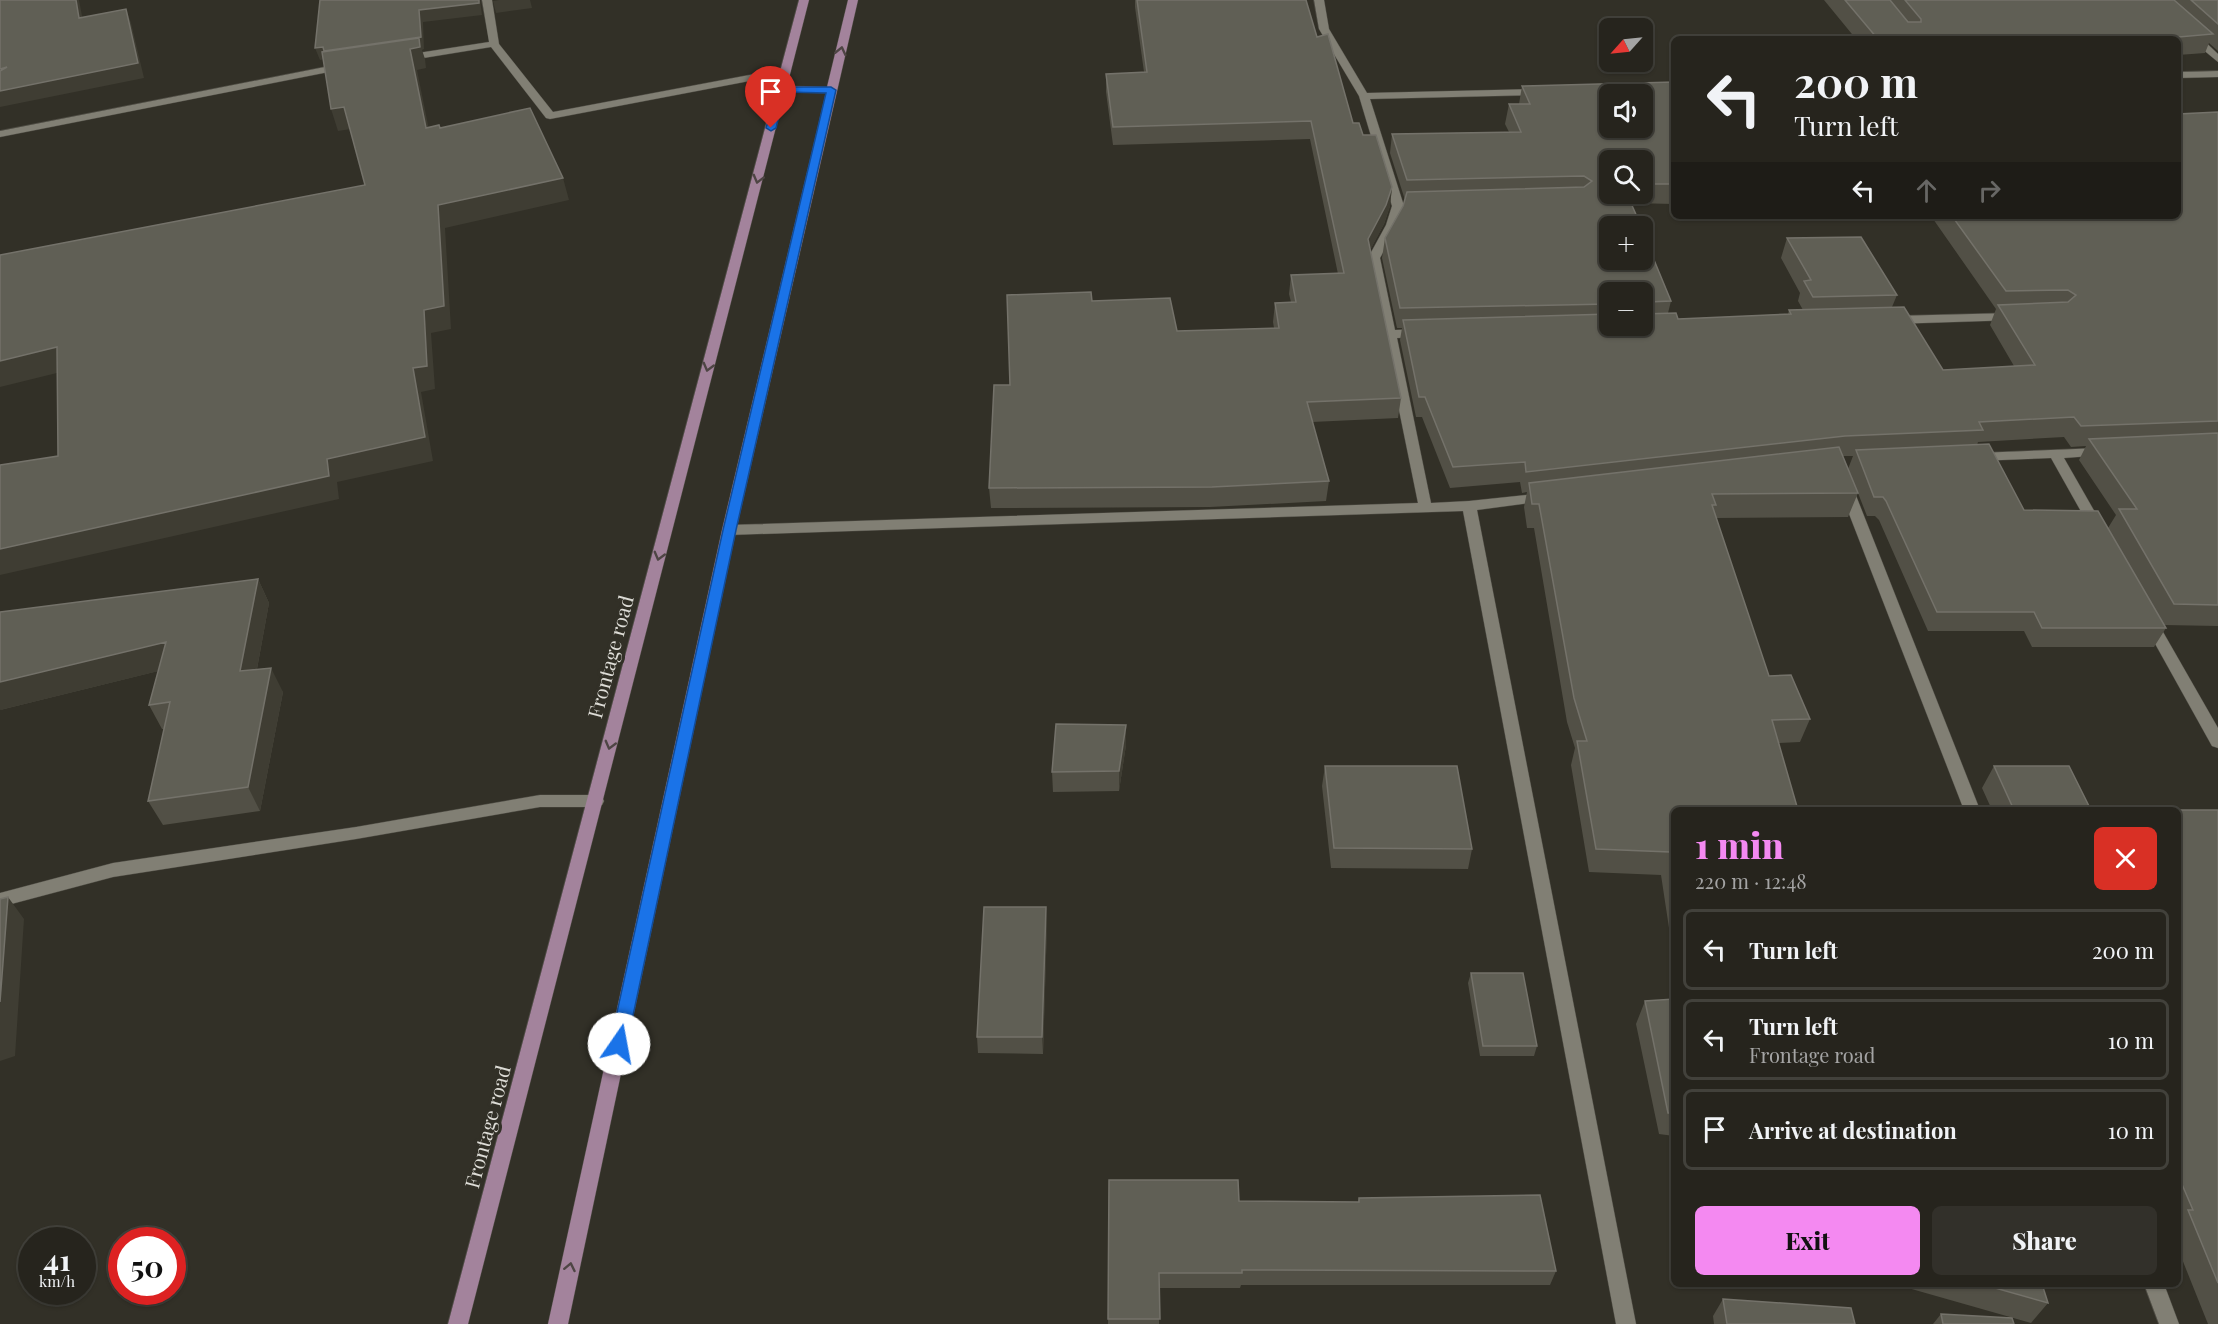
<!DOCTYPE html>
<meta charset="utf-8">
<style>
body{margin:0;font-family:"Playfair Display",serif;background:#32302a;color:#f1f3f6;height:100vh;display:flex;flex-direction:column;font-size:22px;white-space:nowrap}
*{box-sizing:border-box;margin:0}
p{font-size:20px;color:#a4a4a4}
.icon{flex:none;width:33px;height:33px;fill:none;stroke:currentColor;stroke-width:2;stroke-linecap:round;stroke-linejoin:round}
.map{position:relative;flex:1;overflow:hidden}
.details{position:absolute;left:1671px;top:807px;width:510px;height:480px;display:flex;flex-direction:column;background:#26241d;border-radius:9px;box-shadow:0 2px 4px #0004,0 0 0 2px #42413b}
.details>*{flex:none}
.banner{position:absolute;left:1671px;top:36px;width:510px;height:183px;border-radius:9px;box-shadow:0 2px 4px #0004,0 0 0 2px #42413b;background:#26241d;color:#f1f3f6;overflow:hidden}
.needle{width:39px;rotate:243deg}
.buttons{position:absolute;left:1599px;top:18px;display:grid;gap:12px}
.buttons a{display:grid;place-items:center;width:54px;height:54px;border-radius:9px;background:#26241d;box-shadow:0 2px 4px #0004,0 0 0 2px #42413b;font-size:30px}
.speed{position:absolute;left:18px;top:1227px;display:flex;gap:12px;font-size:30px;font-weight:700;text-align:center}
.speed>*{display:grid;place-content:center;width:78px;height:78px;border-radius:50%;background:#26241d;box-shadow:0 2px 4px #0004,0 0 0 2px #42413b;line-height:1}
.speed small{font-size:15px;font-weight:400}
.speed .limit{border:9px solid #d22;background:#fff;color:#111}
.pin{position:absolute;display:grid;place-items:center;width:51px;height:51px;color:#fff;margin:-62px -26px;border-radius:50% 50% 50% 0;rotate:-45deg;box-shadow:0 0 6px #0007}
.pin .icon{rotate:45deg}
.me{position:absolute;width:66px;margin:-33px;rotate:12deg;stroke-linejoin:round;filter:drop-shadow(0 0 4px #0008)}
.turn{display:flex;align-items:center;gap:21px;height:126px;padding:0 24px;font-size:27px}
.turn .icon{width:78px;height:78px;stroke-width:2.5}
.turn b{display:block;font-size:42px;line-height:51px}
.lanes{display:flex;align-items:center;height:57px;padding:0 24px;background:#0003;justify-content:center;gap:30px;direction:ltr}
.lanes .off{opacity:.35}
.round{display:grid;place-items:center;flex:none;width:63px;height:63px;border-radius:9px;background:#32302a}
.head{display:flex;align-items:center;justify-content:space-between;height:102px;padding:0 24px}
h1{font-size:36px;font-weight:800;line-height:45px;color:#f489f1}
.cta{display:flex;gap:12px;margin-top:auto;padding:12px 24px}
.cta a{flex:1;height:69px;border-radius:9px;background:#f489f1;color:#111;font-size:24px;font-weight:800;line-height:69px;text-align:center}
.cta a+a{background:#32302a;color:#f1f3f6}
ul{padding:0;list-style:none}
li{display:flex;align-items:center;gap:18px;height:81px;margin:0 12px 9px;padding:0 12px;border:3px solid #42413b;border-radius:9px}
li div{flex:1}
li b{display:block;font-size:22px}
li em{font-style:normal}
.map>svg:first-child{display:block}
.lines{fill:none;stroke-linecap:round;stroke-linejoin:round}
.minor-casing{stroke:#4d4b43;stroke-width:1}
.major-casing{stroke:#4d4b43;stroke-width:1}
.minor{fill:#817f74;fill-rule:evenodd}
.major{fill:#a3839c;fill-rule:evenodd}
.wall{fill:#525046;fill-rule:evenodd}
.shaded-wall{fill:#3f3d33}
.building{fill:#605f55;stroke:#74726a;stroke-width:1.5;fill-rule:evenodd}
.oneway{stroke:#4e4544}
.route{fill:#1a73e8;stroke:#114b97;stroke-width:1.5}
.labels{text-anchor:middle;stroke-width:6;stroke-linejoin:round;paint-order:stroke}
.street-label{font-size:20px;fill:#dddcd6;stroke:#323027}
</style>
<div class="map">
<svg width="2218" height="1324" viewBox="0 0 2218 1324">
<rect width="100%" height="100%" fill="#323027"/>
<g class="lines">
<defs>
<path id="minor" d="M 482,0 L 492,0 L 499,44 L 553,112 L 786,68 L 791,71 L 786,74 L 550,119 L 546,118 L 491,47 L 405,61 L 400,58 L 405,55 L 489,42 Z
M 1314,0 L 1324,0 L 1329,29 L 1367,93 L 1541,89 L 1546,92 L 1541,95 L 1370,99 L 1404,206 L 1398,225 L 1380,258 L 1395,330 L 1421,329 L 1427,333 L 1421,337 L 1397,338 L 1431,503 L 1469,501 L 1545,493 L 1552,497 L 1545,501 L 1477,510 L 1636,1324 L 1616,1324 L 1463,511 L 729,535 L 722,530 L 729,525 L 1418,503 L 1368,258 L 1386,225 L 1392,206 L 1359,96 L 1319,29 Z
M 2189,34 L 2197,34 L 2218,54 L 2218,62 L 2189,38 Z
M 345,63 L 349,64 L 349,68 L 0,137 L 0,131 Z
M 2218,71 L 2218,77 L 2178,78 L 2178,72 Z
M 2012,313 L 2018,317 L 2016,320 L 1892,324 L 1886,320 L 1892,316 Z
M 2100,448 L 2107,452 L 2105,455 L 2064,458 L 2104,528 L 2097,533 L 2092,531 L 2051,458 L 1977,461 L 1970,457 L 1977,453 Z
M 1846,484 L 1853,488 L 1980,810 L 1964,810 L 1839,488 Z
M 2150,617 L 2155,618 L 2218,728 L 2218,748 L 2212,746 L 2143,622 Z
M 540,795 L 596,795 L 602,797 L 604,801 L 602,805 L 596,807 L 540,807 L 356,839 L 113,877 L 0,907 L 0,893 L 113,863 L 356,827 Z
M 2144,1284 L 2164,1284 L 2179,1324 L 2159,1324 Z"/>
<path id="major" d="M 799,0 L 809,0 L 787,86 L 827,87 L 848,0 L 858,0 L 736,530 L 568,1324 L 548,1324 L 722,530 L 826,93 L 785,92 L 468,1324 L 448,1324 Z"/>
</defs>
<use href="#minor" class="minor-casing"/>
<use href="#major" class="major-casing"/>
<use href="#minor" class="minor"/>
<use href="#major" class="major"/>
</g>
<path class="wall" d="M 1135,0 L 1306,0 L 1317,37 L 1353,123 L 1363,135 L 1392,187 L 1390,206 L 1384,224 L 1370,250 L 1401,398 L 1398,418 L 1312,422 L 1329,481 L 1326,501 L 1210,507 L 991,508 L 989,488 L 1010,385 L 1092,301 L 1177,331 L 1274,328 L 1273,322 L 1275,303 L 1291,302 L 1289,294 L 1291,275 L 1338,274 L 1310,139 L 1113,145 L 1106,92 L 1106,74 L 1144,72 L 1135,7 Z
M 1824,0 L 2218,0 L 2218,51 L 2209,43 L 2205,53 L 2178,55 L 2178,39 L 1841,39 L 1856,39 Z
M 1674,82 L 1674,204 L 1631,203 L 1671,301 L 1668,313 L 1678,319 L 1788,314 L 1789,310 L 1803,310 L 1798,301 L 1800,293 L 1781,258 L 1787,238 L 1897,295 L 1892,307 L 1943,370 L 2014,366 L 1990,325 L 1996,309 L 1931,216 L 2178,216 L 2218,112 L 2218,626 L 2164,625 L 2166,628 L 2154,647 L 2032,647 L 2024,631 L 1928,631 L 1879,520 L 1875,516 L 1867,516 L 1858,493 L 1848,517 L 1716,518 L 1769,676 L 1810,719 L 1800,742 L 1779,743 L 1674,810 L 1674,961 L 1661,875 L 1589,872 L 1571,765 L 1575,748 L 1567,722 L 1534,528 L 1527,528 L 1524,507 L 1527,492 L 1522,493 L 1520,482 L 1450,488 L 1422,417 L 1416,417 L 1400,340 L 1402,328 L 1397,328 L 1382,258 L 1385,238 L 1403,206 L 1405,200 L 1390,153 L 1392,134 L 1509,132 L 1505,124 L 1509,104 L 1519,104 L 1522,86 ZM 1642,160 L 1642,194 L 1610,194 ZM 1610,292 L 1642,292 L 1642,326 L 1610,326 ZM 2064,437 L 2071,447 L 2086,446 L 2079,460 L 2116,515 L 2108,528 L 2024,510 L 1977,445 L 1978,442 ZM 1843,456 L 1853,456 L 1848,469 Z
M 258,579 L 269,603 L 257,669 L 283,692 L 260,811 L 163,825 L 148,801 L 164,729 L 162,729 L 149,705 L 158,671 L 0,710 Z
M 1126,745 L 1119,791 L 1053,792 L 1052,772 Z
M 1325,766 L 1472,849 L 1468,869 L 1331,868 L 1322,786 Z
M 1994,766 L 2091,810 L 2218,810 L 2218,1324 L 2208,1324 L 2178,1249 L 2178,810 L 1992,810 L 1982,788 Z
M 1047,924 L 1043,1054 L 978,1053 L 977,1037 Z
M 1471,973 L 1537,1046 L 1534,1056 L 1480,1056 L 1468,983 Z
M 1674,999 L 1674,1136 L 1659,1134 L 1636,1024 L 1645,1001 Z
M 1109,1180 L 1239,1201 L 1358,1202 L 1359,1198 L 1556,1271 L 1550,1285 L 1241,1285 L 1240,1288 L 1159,1288 L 1159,1324 L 1108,1324 Z
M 1894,1284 L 2042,1284 L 2048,1303 L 2031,1323 Z
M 1723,1299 L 1855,1324 L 1714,1324 L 1713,1316 Z
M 1941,1314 L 2014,1324 L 1933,1324 Z"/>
<path class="shaded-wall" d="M 76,0 L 79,0 L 85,32 L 79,18 Z
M 480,0 L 482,15 L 423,22 L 424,49 L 422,50 L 425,59 L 426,68 L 417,70 L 433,150 L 326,59 L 320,60 L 315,48 L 419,10 Z
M 499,0 L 530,0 L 532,8 L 496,13 L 493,1 Z
M 126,9 L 131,23 L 144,78 L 0,107 L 0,91 Z
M 344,107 L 351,129 L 338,131 L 331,109 Z
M 563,178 L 569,200 L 445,228 L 451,329 L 431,333 L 435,389 L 421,392 L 433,461 L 337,482 L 339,499 L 0,575 L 0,549 L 327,459 L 413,368 L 424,310 L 438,205 Z
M 1392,187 L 1390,206 L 1384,224 L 1366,258 L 1368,239 Z
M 1647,302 L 1642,320 L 1642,313 L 1645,304 Z
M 57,347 L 69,370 L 0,387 L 0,361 Z
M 258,579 L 269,603 L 252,696 L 240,671 Z
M 166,642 L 179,666 L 0,710 L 0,682 Z
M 271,668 L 283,692 L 260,811 L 248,787 Z
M 1126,725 L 1126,745 L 1119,791 L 1119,771 Z
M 8,897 L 24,919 L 15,1056 L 0,1061 L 0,1002 Z
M 1046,907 L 1047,924 L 1043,1054 L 1042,1037 Z"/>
<path class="building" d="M 0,0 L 76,0 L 79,18 L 126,9 L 138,63 L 0,91 L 0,71 L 7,67 L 0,69 Z
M 320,0 L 479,0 L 479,3 L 419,10 L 421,37 L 324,51 L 323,47 L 315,48 Z
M 1137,0 L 1306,0 L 1317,37 L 1328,34 L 1353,123 L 1359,123 L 1363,135 L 1376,135 L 1392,187 L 1386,205 L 1368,239 L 1401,398 L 1307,402 L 1329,481 L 1212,487 L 989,488 L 994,385 L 1010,385 L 1007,295 L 1091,292 L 1092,301 L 1170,298 L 1177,331 L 1279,328 L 1275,303 L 1296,302 L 1291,275 L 1344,273 L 1311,121 L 1113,127 L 1106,74 L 1147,72 Z
M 1845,0 L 1890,0 L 1908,22 L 1921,22 L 1921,19 L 1905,0 L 2174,0 L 2213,34 L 2156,39 L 1841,39 L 1877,38 Z
M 2191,0 L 2218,0 L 2218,24 Z
M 419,38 L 420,47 L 410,49 L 426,128 L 439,125 L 440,128 L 530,108 L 563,178 L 438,205 L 444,306 L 424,310 L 427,366 L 413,368 L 425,437 L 327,459 L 329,476 L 0,549 L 0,465 L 58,456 L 57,347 L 0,361 L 0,255 L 365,185 L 344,107 L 331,109 L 322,52 Z
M 1674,82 L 1674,184 L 1642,184 L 1642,160 L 1610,160 L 1610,194 L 1627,194 L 1641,226 L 1610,226 L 1610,260 L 1642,260 L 1642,231 L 1671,301 L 1647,302 L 1645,304 L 1642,304 L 1642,292 L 1610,292 L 1610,304 L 1400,308 L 1385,238 L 1403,206 L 1407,192 L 1584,187 L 1592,181 L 1584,176 L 1407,180 L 1392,134 L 1521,132 L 1509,104 L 1530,104 L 1522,86 ZM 1610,94 L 1642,94 L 1642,128 L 1610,128 Z
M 2218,112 L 2218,421 L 2081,426 L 2074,417 L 1979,422 L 1983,430 L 1845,436 L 1526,472 L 1525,462 L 1453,467 L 1425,397 L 1419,397 L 1403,320 L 1610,314 L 1610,326 L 1642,326 L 1642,314 L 1676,313 L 1678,319 L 1791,314 L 1789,310 L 1904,307 L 1943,370 L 2035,365 L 1998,305 L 2068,302 L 2076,295 L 2068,290 L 2006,291 L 1952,216 L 2178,216 L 2178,114 Z
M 1861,237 L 1897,295 L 1813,297 L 1804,281 L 1811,280 L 1787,238 Z
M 2218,433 L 2218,605 L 2174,604 L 2119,509 L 2137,509 L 2089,439 Z
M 1989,444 L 2024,510 L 2098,511 L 2166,628 L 2042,628 L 2034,612 L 1937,612 L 1886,501 L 1883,497 L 1874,497 L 1856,450 Z
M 1839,447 L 1858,493 L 1712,494 L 1716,505 L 1712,505 L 1769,676 L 1791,675 L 1810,719 L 1772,720 L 1798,810 L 1674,810 L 1674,880 L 1670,852 L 1596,849 L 1577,741 L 1587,741 L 1574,698 L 1539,504 L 1532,504 L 1529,483 Z
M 258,579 L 240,671 L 271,668 L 248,787 L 148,801 L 170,702 L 149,705 L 166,642 L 0,682 L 0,612 Z
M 1056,724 L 1126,725 L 1119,771 L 1052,772 Z
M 1325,766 L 1457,766 L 1472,849 L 1334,848 Z
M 1994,766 L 2069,766 L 2091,810 L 2218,810 L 2218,1283 L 2188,1210 L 2193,1210 L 2178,1175 L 2178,810 L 2014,810 Z
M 8,897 L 0,1002 L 0,899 Z
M 984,907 L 1046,907 L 1042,1037 L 977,1037 Z
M 1471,973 L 1523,973 L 1537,1046 L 1483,1046 Z
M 1674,999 L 1674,1113 L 1668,1113 L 1645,1001 Z
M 1109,1180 L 1238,1180 L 1239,1201 L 1359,1202 L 1359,1198 L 1540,1195 L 1556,1271 L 1242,1270 L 1242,1273 L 1159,1273 L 1160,1319 L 1108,1319 Z
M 1981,1284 L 2042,1284 L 2048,1303 Z
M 1723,1299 L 1851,1308 L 1855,1324 L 1727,1324 Z
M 1941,1314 L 2012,1318 L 2014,1324 L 1943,1324 Z"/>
<defs><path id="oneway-chevron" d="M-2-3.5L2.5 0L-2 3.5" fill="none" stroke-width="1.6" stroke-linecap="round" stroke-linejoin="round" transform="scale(1.5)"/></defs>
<g class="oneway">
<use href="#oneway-chevron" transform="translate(841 51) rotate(-77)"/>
<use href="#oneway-chevron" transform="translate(758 179) rotate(105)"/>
<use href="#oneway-chevron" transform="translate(708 367) rotate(105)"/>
<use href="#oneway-chevron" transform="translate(659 556) rotate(105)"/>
<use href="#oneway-chevron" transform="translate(610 745) rotate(105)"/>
<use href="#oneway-chevron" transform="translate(570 1267) rotate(-78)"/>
</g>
<path class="route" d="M 778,87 L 831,87 L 836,90 L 736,530 L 627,1044 L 624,1049 L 619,1051 L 613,1049 L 610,1044 L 723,530 L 826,93 L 785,92 L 776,128 L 771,131 L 766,128 Z"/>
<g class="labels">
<g class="street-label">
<text transform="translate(611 657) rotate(-75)" y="7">Frontage road</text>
<text transform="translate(488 1127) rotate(-75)" y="7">Frontage road</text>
</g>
</g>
</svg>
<div class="buttons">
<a><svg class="needle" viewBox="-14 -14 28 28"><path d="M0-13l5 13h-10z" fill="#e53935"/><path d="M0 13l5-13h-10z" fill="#a4a4a4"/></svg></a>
<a><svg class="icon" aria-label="sound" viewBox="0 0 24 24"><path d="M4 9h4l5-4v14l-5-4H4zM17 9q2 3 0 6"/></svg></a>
<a><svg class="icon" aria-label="search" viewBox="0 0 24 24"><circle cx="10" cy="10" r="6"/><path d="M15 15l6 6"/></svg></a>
<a>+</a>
<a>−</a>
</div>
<div class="speed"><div>41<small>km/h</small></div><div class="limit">50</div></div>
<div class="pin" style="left:771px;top:128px;background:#d93025"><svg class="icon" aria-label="arrive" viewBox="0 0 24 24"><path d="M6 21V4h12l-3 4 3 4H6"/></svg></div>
<svg class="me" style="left:619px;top:1044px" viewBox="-20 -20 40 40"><circle r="19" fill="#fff"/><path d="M0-13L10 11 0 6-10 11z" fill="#1a73e8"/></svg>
<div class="banner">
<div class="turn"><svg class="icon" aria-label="left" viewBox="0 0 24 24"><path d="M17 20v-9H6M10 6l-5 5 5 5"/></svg><div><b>200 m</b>Turn left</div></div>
<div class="lanes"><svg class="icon" aria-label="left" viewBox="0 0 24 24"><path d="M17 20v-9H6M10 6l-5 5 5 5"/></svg><svg class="icon off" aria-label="ahead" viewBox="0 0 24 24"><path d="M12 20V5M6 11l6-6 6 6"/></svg><svg class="icon off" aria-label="right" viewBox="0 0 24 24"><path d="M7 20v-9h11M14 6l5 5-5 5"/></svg></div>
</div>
<section class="details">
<div class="head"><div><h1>1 min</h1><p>220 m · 12:48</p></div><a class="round" style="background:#d93025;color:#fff"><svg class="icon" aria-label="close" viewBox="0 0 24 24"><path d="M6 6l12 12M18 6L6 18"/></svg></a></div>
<ul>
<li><svg class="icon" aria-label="left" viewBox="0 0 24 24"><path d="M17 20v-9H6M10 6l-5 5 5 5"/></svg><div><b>Turn left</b></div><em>200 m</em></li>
<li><svg class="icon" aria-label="left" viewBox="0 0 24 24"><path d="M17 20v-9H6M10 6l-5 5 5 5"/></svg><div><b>Turn left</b><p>Frontage road</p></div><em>10 m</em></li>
<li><svg class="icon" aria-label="arrive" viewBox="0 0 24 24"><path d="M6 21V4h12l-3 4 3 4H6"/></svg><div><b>Arrive at destination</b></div><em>10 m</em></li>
</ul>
<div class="cta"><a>Exit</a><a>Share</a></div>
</section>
</div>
